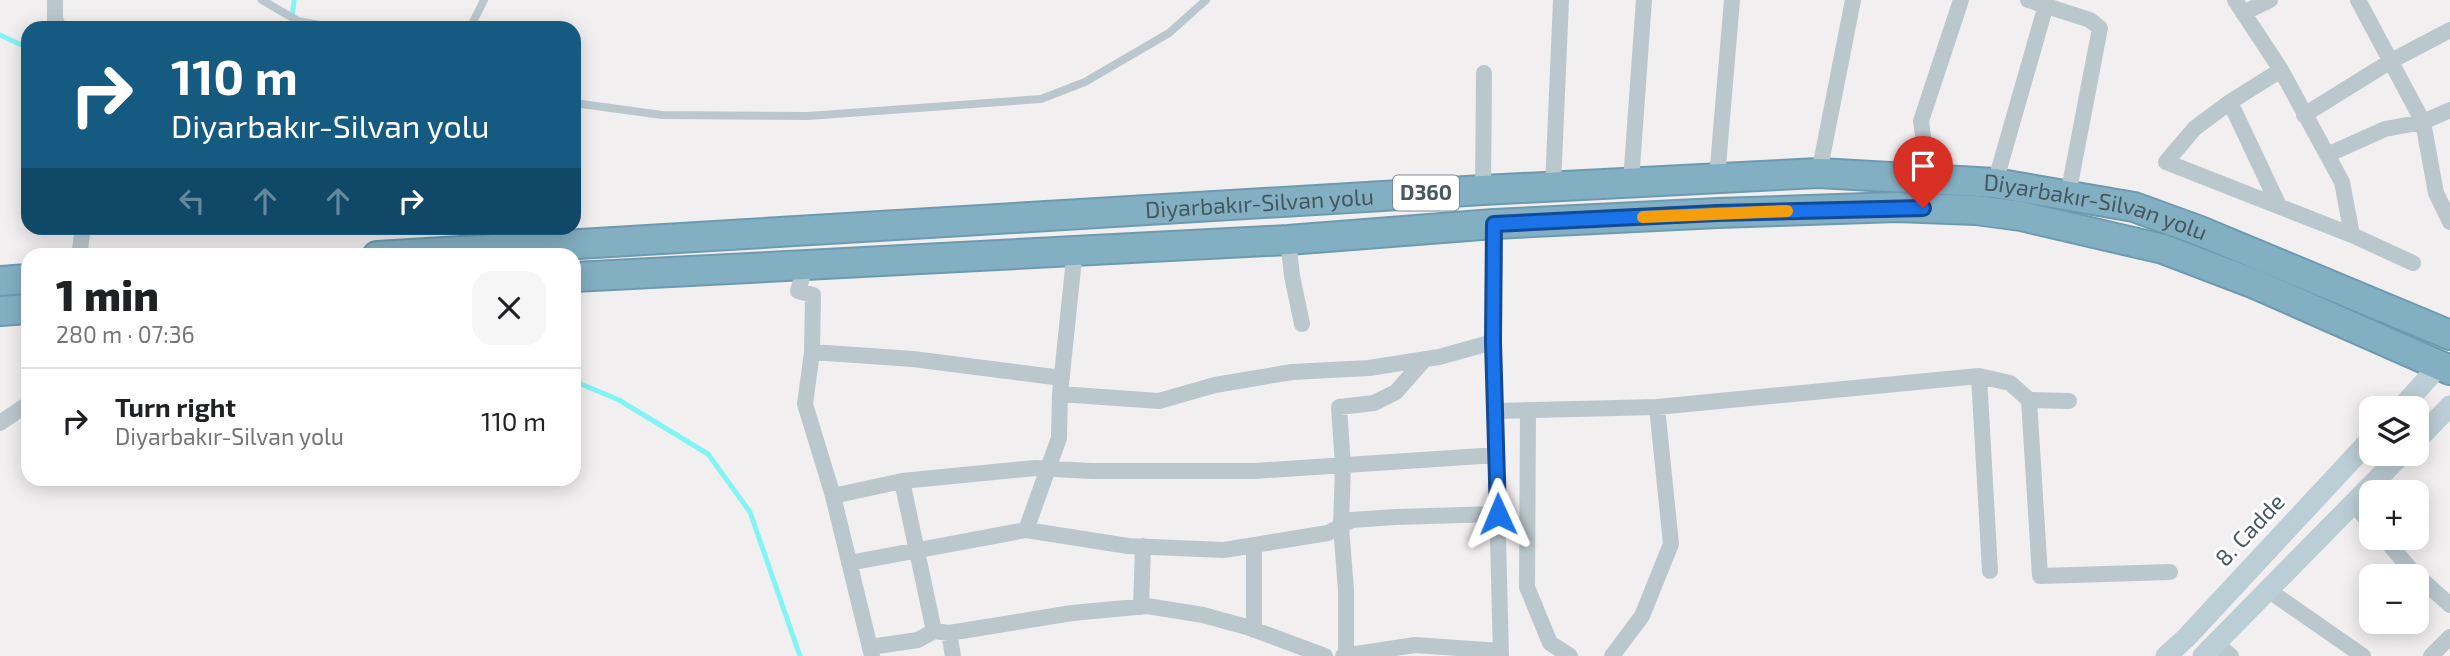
<!DOCTYPE html>
<meta charset="utf-8">
<style>
body{margin:0;font-family:"Exo 2",sans-serif;background:#f6f6f6;color:#202124;height:100vh;display:flex;flex-direction:column;font-size:26px;white-space:nowrap}
*{box-sizing:border-box;margin:0}
p{font-size:23px;color:#757577}
.icon{flex:none;width:38px;height:38px;fill:none;stroke:currentColor;stroke-width:2;stroke-linecap:round;stroke-linejoin:round}
.map{position:relative;flex:1;overflow:hidden}
.sheet{position:absolute;left:21px;top:248px;width:560px;height:238px;display:flex;flex-direction:column;background:#fff;border-radius:21px;box-shadow:0 4px 18px #0003}
.sheet>*{flex:none}
.guide{position:absolute;left:21px;top:21px;width:560px;height:214px;border-radius:21px;box-shadow:0 4px 18px #0003;background:#155a81;color:#fff;overflow:hidden}
.buttons{position:absolute;left:2359px;top:396px;display:grid;gap:14px}
.buttons a{display:grid;place-items:center;width:70px;height:70px;border-radius:14px;background:#fff;box-shadow:0 4px 18px #0003;font-size:35px}
.pin{position:absolute;display:grid;place-items:center;width:60px;height:60px;color:#fff;margin:-72px -30px;border-radius:50% 50% 50% 0;rotate:-45deg;box-shadow:0 0 7px #0007}
.pin .icon{rotate:45deg}
.me{position:absolute;width:77px;margin:-38px;rotate:359deg;stroke-linejoin:round;filter:drop-shadow(0 0 5px #0008)}
.turn{display:flex;align-items:center;gap:24px;height:147px;padding:0 35px;font-size:32px}
.turn .icon{width:91px;height:91px;stroke-width:2.5}
.turn b{display:block;font-size:49px;line-height:60px}
.lanes{display:flex;align-items:center;height:66px;padding:0 35px;background:#0003;justify-content:center;gap:35px;direction:ltr}
.lanes .off{opacity:.35}
.round{display:grid;place-items:center;flex:none;width:74px;height:74px;border-radius:21px;background:#f6f6f6}
.summary{display:flex;align-items:center;justify-content:space-between;height:119px;padding:0 35px}
h1{font-size:42px;font-weight:800;line-height:52px}
ul{padding:0;list-style:none}
li{display:flex;align-items:center;gap:21px;height:105px;padding:0 35px;border-top:2px solid #e0e0e0}
li div{flex:1}
li b{display:block;font-size:26px}
li em{font-style:normal}
.map>svg:first-child{display:block}
.lines{fill:none;stroke-linecap:round;stroke-linejoin:round}
.stream{stroke:#83f4f4;stroke-width:5}
.highway-casing{stroke:#6e9aaf;stroke-width:32}
.lane{stroke:#bac8ce;stroke-width:8}
.street{stroke:#bac8ce;stroke-width:16}
.secondary{stroke:#bbcdd5;stroke-width:21}
.highway{stroke:#83afc3;stroke-width:28}
.route-casing{stroke:#114b97;stroke-width:18}
.route{stroke:#1a73e8;stroke-width:12}
.slow{stroke:#f59e0b;stroke-width:12}
.labels{text-anchor:middle;stroke-width:6;stroke-linejoin:round;paint-order:stroke}
.shield{fill:#fff;stroke:#7e8a8f;stroke-width:2}
.shield-label{font-size:21px;font-weight:bold;fill:#46585f}
.street-label{font-size:23px;fill:#46585f;stroke:#fff}
</style>
<div class="map">
<svg width="2450" height="656" viewBox="0 0 2450 656">
<rect width="100%" height="100%" fill="#f2eff0"/>
<g class="lines">
<path class="stream" d="M 291,28 L 294,0
M 0,35 L 28,48
M 574,381 L 619,400 L 708,454 L 750,512 L 800,656"/>
<defs>
<g id="highway">
<path id="s1" d="M 377,256 L 1483,190 L 1819,173 L 1995,183 L 2134,207 L 2200,231 L 2450,335"/>
<path d="M 574,277 L 1288,240 L 1494,224 L 1718,213 L 1897,207 L 1976,210 L 2021,216 L 2163,249 L 2255,284 L 2450,370"/>
<path d="M 0,281 L 28,279"/>
<path d="M 0,311 L 28,309"/>
</g>
</defs>
<use href="#highway" class="highway-casing"/>
<path class="lane" d="M 262,0 L 298,21 L 335,28
M 470,28 L 484,0
M 574,103 L 662,115 L 808,116 L 1041,99 L 1085,82 L 1169,33 L 1206,0"/>
<path class="street" d="M 55,0 L 55,19 L 59,28
M 2028,0 L 2090,20 L 2100,28 L 2068,195
M 2235,0 L 2281,70 L 2342,182 L 2352,235
M 2358,0 L 2423,122 L 2436,193 L 2450,222
M 2243,13 L 2270,0
M 2281,70 L 2230,102 L 2195,128 L 2166,162 L 2352,235 L 2413,263
M 2230,102 L 2279,206
M 2304,115 L 2391,61 L 2450,30
M 2327,155 L 2385,129 L 2423,122 L 2450,110
M 1819,173 L 1853,0
M 1717,178 L 1732,0
M 1929,179 L 1921,121 L 1961,0
M 1631,182 L 1644,0
M 1995,183 L 2046,5
M 1553,186 L 1561,0
M 1483,190 L 1484,73
M 1494,224 L 1493,342 L 1501,656
M 1288,240 L 1292,276 L 1302,324
M 79,256 L 83,228
M 806,263 L 798,291 L 813,295 L 812,352 L 805,404 L 833,496 L 872,656
M 812,352 L 913,359 L 1062,378
M 1979,376 L 1990,571
M 1060,394 L 1159,401 L 1215,385 L 1292,372 L 1369,368 L 1439,357 L 1493,342
M 2029,400 L 2040,576 L 2170,572
M 1528,410 L 1527,587 L 1550,643 L 1570,656
M 1496,411 L 1657,407 L 1979,376 L 2010,383 L 2029,400 L 2069,401
M 0,423 L 28,404
M 902,481 L 934,631 L 949,633 L 1072,613 L 1147,606 L 1203,615 L 1247,627 L 1325,656
M 833,496 L 902,481 L 1035,468 L 1092,471 L 1254,471 L 1497,455
M 2353,504 L 2371,524
M 1026,530 L 1059,438 L 1060,394 L 1075,249
M 2383,537 L 2412,571 L 2450,605
M 1254,545 L 1254,630
M 849,563 L 1026,530 L 1128,546 L 1224,550 L 1328,533 L 1352,520 L 1395,517 L 1498,514
M 2268,590 L 2363,656
M 1141,607 L 1143,546
M 949,633 L 953,656
M 2215,643 L 2231,656
M 870,647 L 918,640 L 934,631
M 1343,656 L 1415,645 L 1501,651
M 1346,656 L 1346,590 L 1341,526 L 1343,466 L 1339,407 L 1374,403 L 1396,392 L 1425,359
M 1612,656 L 1642,616 L 1671,544 L 1657,407
M 2431,656 L 2450,637"/>
<path class="secondary" d="M 2401,408 L 2439,366
M 2417,440 L 2450,406
M 2166,656 L 2186,638 L 2371,439
M 2203,656 L 2403,453"/>
<use href="#highway" class="highway"/>
</g>
<g class="lines">
<defs>
<path id="route" d="M 1498,514 L 1493,342 L 1494,224 L 1717,213 L 1923,208"/>
</defs>
<use href="#route" class="route-casing"/>
<use href="#route" class="route"/>
<path class="slow" d="M 1643,217 L 1787,211"/>
</g>
<g class="labels">
<rect class="shield" x="1393" y="175.5" width="66" height="35" rx="5"/>
<g class="shield-label">
<text x="1426" y="200">D360</text>
</g>
<g class="street-label">
<text dy="8" stroke="none"><textPath href="#s1" startOffset="884">Diyarbakır-Silvan yolu</textPath></text>
<text dy="8" stroke="none"><textPath href="#s1" startOffset="1724">Diyarbakır-Silvan yolu</textPath></text>
<text transform="translate(2250 530) rotate(-47)" y="8">8. Cadde</text>
</g>
</g>
</svg>
<div class="buttons">
<a><svg class="icon" aria-label="layers" viewBox="0 0 24 24"><path d="M12 4l9 5-9 5-9-5zM3 14l9 5 9-5"/></svg></a>
<a>+</a>
<a>−</a>
</div>
<div class="pin" style="left:1923px;top:208px;background:#d93025"><svg class="icon" aria-label="arrive" viewBox="0 0 24 24"><path d="M6 21V4h12l-3 4 3 4H6"/></svg></div>
<svg class="me" style="left:1498px;top:514px" viewBox="-20 -20 40 40"><path d="M0-17L14 15 0 8-14 15z" fill="#1a73e8" stroke="#fff" stroke-width="4"/></svg>
<div class="guide">
<div class="turn"><svg class="icon" aria-label="right" viewBox="0 0 24 24"><path d="M7 20v-9h11M14 6l5 5-5 5"/></svg><div><b>110 m</b>Diyarbakır-Silvan yolu</div></div>
<div class="lanes"><svg class="icon off" aria-label="left" viewBox="0 0 24 24"><path d="M17 20v-9H6M10 6l-5 5 5 5"/></svg><svg class="icon off" aria-label="ahead" viewBox="0 0 24 24"><path d="M12 20V5M6 11l6-6 6 6"/></svg><svg class="icon off" aria-label="ahead" viewBox="0 0 24 24"><path d="M12 20V5M6 11l6-6 6 6"/></svg><svg class="icon" aria-label="right" viewBox="0 0 24 24"><path d="M7 20v-9h11M14 6l5 5-5 5"/></svg></div>
</div>
<section class="sheet">
<div class="summary"><div><h1>1 min</h1><p>280 m · 07:36</p></div><a class="round"><svg class="icon" aria-label="close" viewBox="0 0 24 24"><path d="M6 6l12 12M18 6L6 18"/></svg></a></div>
<ul>
<li><svg class="icon" aria-label="right" viewBox="0 0 24 24"><path d="M7 20v-9h11M14 6l5 5-5 5"/></svg><div><b>Turn right</b><p>Diyarbakır-Silvan yolu</p></div><em>110 m</em></li>
</ul>
</section>
</div>
